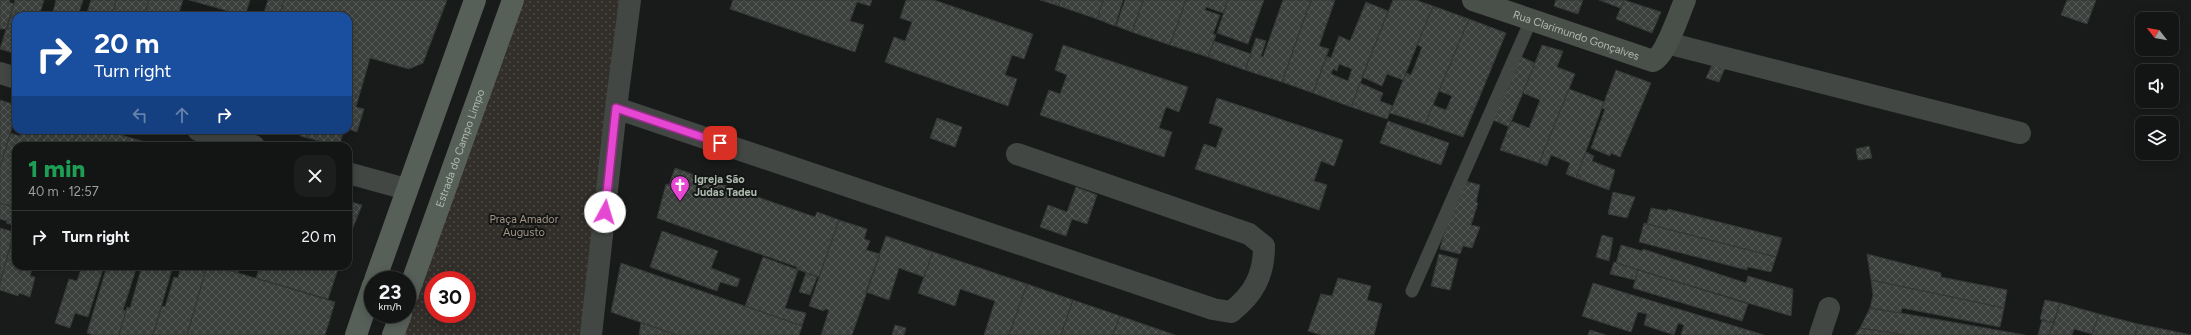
<!DOCTYPE html>
<meta charset="utf-8">
<style>
body{margin:0;font-family:Figtree,sans-serif;background:#1c1d1d;color:#f1f3f6;height:100vh;display:flex;flex-direction:column;font-size:15px;white-space:nowrap}
*{box-sizing:border-box;margin:0}
p{font-size:13px;color:#9d9ea0}
.icon{flex:none;width:22px;height:22px;fill:none;stroke:currentColor;stroke-width:2;stroke-linecap:round;stroke-linejoin:round}
.map{position:relative;flex:1;overflow:hidden}
.drawer{position:absolute;left:12px;top:142px;width:340px;height:128px;display:flex;flex-direction:column;background:#131414;border-radius:12px;box-shadow:0 2px 10px #0003,0 0 0 1px #323334}
.drawer>*{flex:none}
.guide{position:absolute;left:12px;top:12px;width:340px;height:122px;border-radius:12px;box-shadow:0 2px 10px #0003,0 0 0 1px #323334;background:#1a4fa0;color:#fff;overflow:hidden}
.needle{width:26px;rotate:301deg}
.fabs{position:absolute;left:2135px;top:12px;display:grid;gap:8px}
.fabs a{display:grid;place-items:center;width:44px;height:44px;border-radius:8px;background:#131414;box-shadow:0 2px 10px #0003,0 0 0 1px #323334;font-size:20px}
.speed{position:absolute;left:364px;top:271px;display:flex;gap:8px;font-size:20px;font-weight:700;text-align:center}
.speed>*{display:grid;place-content:center;width:52px;height:52px;border-radius:50%;background:#131414;box-shadow:0 2px 10px #0003,0 0 0 1px #323334;line-height:1}
.speed small{font-size:10px;font-weight:400}
.speed .limit{border:6px solid #d22;background:#fff;color:#111}
.pin{position:absolute;display:grid;place-items:center;width:34px;height:34px;color:#fff;margin:-17px;border-radius:8px;box-shadow:0 2px 6px #0006}
.me{position:absolute;width:44px;margin:-22px;rotate:6deg;stroke-linejoin:round;filter:drop-shadow(0 0 3px #0008)}
.turn{display:flex;align-items:center;gap:14px;height:84px;padding:0 16px;font-size:18px}
.turn .icon{width:52px;height:52px;stroke-width:2.5}
.turn b{display:block;font-size:28px;line-height:34px}
.lanes{display:flex;align-items:center;height:38px;padding:0 16px;background:#0003;justify-content:center;gap:20px;direction:ltr}
.lanes .off{opacity:.35}
.round{display:grid;place-items:center;flex:none;width:42px;height:42px;border-radius:12px;background:#1c1d1d}
.summary{display:flex;align-items:center;justify-content:space-between;height:68px;padding:0 16px}
h1{font-size:24px;font-weight:800;line-height:30px;color:#1e9e55}
ul{padding:0;list-style:none}
li{display:flex;align-items:center;gap:12px;height:52px;padding:0 16px;border-top:1px solid #323334}
li div{flex:1}
li b{display:block;font-size:15px}
li em{font-style:normal}
.map>svg:first-child{display:block}
.park{fill:url(#park-dots);fill-rule:evenodd}
.building{fill:url(#building-cross-hatch);stroke:#343735;fill-rule:evenodd}
.lines{fill:none;stroke-linecap:round;stroke-linejoin:round}
.lane{stroke:#424743;stroke-width:13}
.street{stroke:#424743;stroke-width:22}
.secondary{stroke:#49504a;stroke-width:22}
.primary{stroke:#575f59;stroke-width:22}
.route-casing{stroke:#962e88;stroke-width:10}
.route{stroke:#e647d2;stroke-width:7}
.labels{text-anchor:middle;stroke-width:4;stroke-linejoin:round;paint-order:stroke}
.street-label{font-size:11px;fill:#adbaaf;stroke:#141615}
.poi-label{font-size:11px;font-weight:bold;fill:#adbaaf;stroke:#141615;text-anchor:start}
.park-label{font-size:11px;fill:#a39585;stroke:#141615}
</style>
<div class="map">
<svg width="2191" height="335" viewBox="0 0 2191 335">
<defs>
<pattern id="park-dots" width="8" height="8" patternUnits="userSpaceOnUse"><rect width="8" height="8" fill="#322f2a"/><path d="M2 2h.1M6 6h.1" fill="none" stroke="#4d4b46" stroke-width="1.8" stroke-linecap="round"/></pattern>
<pattern id="building-cross-hatch" width="8" height="8" patternUnits="userSpaceOnUse"><rect width="8" height="8" fill="#3b403d"/><path d="M0 0l8 8M0 8l8-8" fill="none" stroke="#555a56"/></pattern>
</defs>
<rect width="100%" height="100%" fill="#191b1a"/>
<path class="park" d="M 517,0 L 634,0 L 583,335 L 404,335 ZM 433,280 L 467,280 L 467,314 L 433,314 Z"/>
<path class="building" d="M 0,0 L 10,0 L 9,2 L 14,4 L 7,29 L 0,29 Z
M 15,0 L 44,0 L 39,16 L 16,16 L 16,54 L 0,49 Z
M 56,0 L 83,0 L 78,16 L 52,16 Z
M 91,0 L 116,0 L 112,16 L 86,16 Z
M 116,0 L 149,0 L 144,16 L 112,16 Z
M 149,0 L 183,0 L 178,16 L 153,16 L 153,14 L 145,12 Z
M 189,0 L 216,0 L 214,7 Z
M 216,0 L 250,0 L 245,16 L 214,7 Z
M 268,0 L 284,0 L 279,16 L 263,16 Z
M 284,0 L 447,0 L 423,63 L 409,69 L 370,58 L 356,107 L 364,109 L 357,132 L 348,129 L 348,16 L 279,16 Z
M 733,0 L 872,0 L 870,6 L 857,2 L 850,21 L 864,25 L 855,52 L 730,9 Z
M 906,0 L 934,0 L 1033,34 L 1024,59 L 1012,55 L 1005,75 L 1017,79 L 1008,106 L 885,62 L 894,37 L 905,41 L 912,22 L 900,18 Z
M 1040,0 L 1060,0 L 1059,6 Z
M 1060,0 L 1103,0 L 1097,19 L 1059,6 Z
M 1103,0 L 1123,0 L 1115,26 L 1097,19 Z
M 1125,0 L 1143,0 L 1132,32 L 1116,26 Z
M 1143,0 L 1186,0 L 1170,45 L 1132,32 Z
M 1186,0 L 1228,0 L 1223,13 L 1206,7 L 1205,10 L 1220,15 L 1213,34 L 1216,35 L 1208,57 L 1170,45 Z
M 1228,0 L 1264,0 L 1248,44 L 1217,33 Z
M 1283,0 L 1311,0 L 1282,82 L 1245,70 L 1256,38 L 1266,41 L 1261,56 L 1263,57 Z
M 1311,0 L 1335,0 L 1319,46 L 1329,49 L 1313,93 L 1282,82 Z
M 1393,0 L 1416,0 L 1433,6 L 1403,80 L 1387,74 L 1382,86 L 1362,77 Z
M 1556,0 L 1583,0 L 1578,14 L 1554,6 Z
M 1599,0 L 1624,0 L 1620,8 Z
M 1624,0 L 1661,12 L 1652,33 L 1616,19 Z
M 2067,0 L 2096,0 L 2087,24 L 2061,15 Z
M 1366,2 L 1388,11 L 1351,107 L 1313,93 L 1327,56 L 1331,58 L 1339,36 L 1350,41 ZM 1339,64 L 1352,69 L 1348,81 L 1331,74 L 1333,69 L 1337,71 Z
M 1433,6 L 1469,19 L 1425,124 L 1390,113 L 1406,73 L 1411,75 L 1422,47 L 1417,45 Z
M 1469,19 L 1506,33 L 1463,137 L 1425,124 L 1433,105 L 1446,110 L 1452,96 L 1439,91 Z
M 1214,41 L 1251,54 L 1245,70 L 1208,57 Z
M 1063,45 L 1188,87 L 1179,112 L 1166,107 L 1159,128 L 1172,132 L 1164,157 L 1040,115 L 1049,90 L 1060,94 L 1067,75 L 1055,70 Z
M 1542,45 L 1563,51 L 1557,67 L 1575,74 L 1539,163 L 1500,150 L 1511,121 L 1529,128 L 1540,100 L 1523,93 Z
M 1517,55 L 1535,63 L 1509,127 L 1491,119 Z
M 1713,63 L 1725,68 L 1719,82 L 1706,78 Z
M 1616,70 L 1651,83 L 1620,157 L 1611,153 L 1610,156 L 1591,148 L 1605,109 L 1602,108 Z
M 1360,83 L 1383,93 L 1380,101 L 1393,106 L 1387,119 L 1351,107 Z
M 1569,89 L 1604,102 L 1576,178 L 1566,174 L 1570,163 L 1551,155 L 1547,166 L 1539,163 Z
M 1217,98 L 1343,140 L 1334,166 L 1321,161 L 1314,181 L 1327,185 L 1319,210 L 1195,169 L 1204,144 L 1216,148 L 1223,128 L 1209,123 Z
M 0,100 L 16,105 L 16,114 L 0,168 Z
M 937,118 L 962,127 L 955,147 L 930,138 Z
M 1388,121 L 1449,143 L 1441,165 L 1380,143 Z
M 22,130 L 44,130 L 40,146 L 16,146 L 16,208 L 0,203 L 0,168 L 10,133 L 20,136 Z
M 44,130 L 77,130 L 73,146 L 40,146 Z
M 77,130 L 102,130 L 110,132 L 106,146 L 73,146 Z
M 302,130 L 344,130 L 339,146 L 300,136 Z
M 110,132 L 142,141 L 140,146 L 106,146 Z
M 142,141 L 158,146 L 140,146 Z
M 1869,146 L 1872,158 L 1858,160 L 1856,149 Z
M 1586,152 L 1594,156 L 1592,161 L 1615,170 L 1609,190 L 1576,178 Z
M 675,168 L 815,217 L 817,212 L 839,220 L 819,277 L 796,269 L 797,267 L 657,218 L 666,184 L 669,185 Z
M 1465,181 L 1480,185 L 1476,202 L 1478,203 L 1471,225 L 1480,227 L 1472,248 L 1463,246 L 1460,254 L 1440,249 L 1452,202 Z
M 1076,187 L 1097,195 L 1087,224 L 1072,219 L 1066,236 L 1040,227 L 1048,205 L 1067,212 Z
M 1613,192 L 1635,197 L 1627,218 L 1608,214 Z
M 348,201 L 362,205 L 348,240 Z
M 0,203 L 16,208 L 16,226 L 6,223 L 7,221 L 0,219 Z
M 1651,208 L 1667,211 L 1668,209 L 1782,238 L 1776,257 L 1647,224 Z
M 839,220 L 867,229 L 864,239 L 870,241 L 866,250 L 880,254 L 852,335 L 821,335 L 829,310 L 825,309 L 824,311 L 809,306 Z
M 1644,223 L 1776,257 L 1771,272 L 1748,267 L 1747,270 L 1639,242 Z
M 16,227 L 16,266 L 33,266 L 30,276 L 35,277 L 30,297 L 19,293 L 18,296 L 0,290 L 0,283 Z
M 0,228 L 14,232 L 0,283 Z
M 662,231 L 718,251 L 711,268 L 740,279 L 737,287 L 720,282 L 717,291 L 650,267 Z
M 1602,235 L 1613,238 L 1609,261 L 1596,257 Z
M 886,236 L 933,252 L 924,277 L 899,268 L 889,300 L 866,292 Z
M 1621,245 L 1642,251 L 1643,249 L 1746,283 L 1748,276 L 1793,289 L 1791,316 L 1616,263 Z
M 933,252 L 1027,284 L 1009,335 L 984,335 L 995,301 L 960,289 L 955,306 L 918,293 Z
M 1439,254 L 1458,259 L 1450,290 L 1431,286 Z
M 1867,254 L 1941,273 L 1941,277 L 2007,290 L 2004,308 L 1871,280 Z
M 763,257 L 798,270 L 785,308 L 806,313 L 802,326 L 745,306 Z
M 1614,262 L 1638,270 L 1635,280 L 1610,274 Z
M 621,263 L 802,326 L 799,335 L 677,335 L 611,312 Z
M 82,266 L 104,266 L 88,317 L 75,313 L 70,328 L 55,323 L 69,279 L 77,281 Z
M 107,266 L 137,266 L 123,310 L 126,311 L 119,335 L 94,335 L 87,333 Z
M 142,266 L 173,266 L 153,335 L 119,335 L 127,307 L 130,308 Z
M 181,266 L 207,266 L 187,335 L 153,335 L 162,306 L 165,307 L 174,277 L 178,278 Z
M 207,266 L 215,266 L 335,302 L 325,335 L 187,335 Z
M 215,266 L 240,266 L 238,273 Z
M 260,266 L 339,266 L 328,299 L 256,278 Z
M 1638,270 L 1748,304 L 1742,321 L 1633,288 Z
M 806,273 L 817,277 L 810,295 L 799,292 Z
M 1338,278 L 1371,286 L 1367,300 L 1382,304 L 1374,335 L 1321,335 L 1308,331 L 1321,294 L 1332,296 Z
M 1871,280 L 2004,308 L 2000,327 L 1902,308 L 1901,313 L 1870,308 L 1873,295 Z
M 1593,283 L 1764,335 L 1681,335 L 1684,325 L 1678,323 L 1674,335 L 1644,325 L 1647,314 L 1638,312 L 1631,332 L 1582,316 Z
M 1027,284 L 1073,300 L 1061,335 L 1009,335 Z
M 1073,300 L 1120,316 L 1113,335 L 1061,335 Z
M 2045,300 L 2060,303 L 2054,323 L 2040,319 Z
M 2060,303 L 2099,314 L 2092,334 L 2074,329 L 2072,335 L 2049,335 Z
M 1870,308 L 1901,313 L 2025,335 L 1905,335 L 1860,328 Z
M 2099,314 L 2138,324 L 2135,335 L 2092,335 Z
M 1120,316 L 1175,335 L 1113,335 Z
M 2042,320 L 2054,323 L 2049,335 L 2038,335 Z
M 641,323 L 677,335 L 639,335 Z
M 2138,324 L 2177,332 L 2176,335 L 2135,335 Z
M 895,325 L 906,328 L 904,335 L 892,335 Z
M 1860,328 L 1905,335 L 1855,335 Z
M 1590,330 L 1606,335 L 1588,335 Z
M 2177,332 L 2191,335 L 2176,335 Z"/>
<g class="lines">
<path class="lane" d="M 1412,291 L 1531,20"/>
<path class="street" d="M 1667,43 L 2020,133
M 0,73 L 16,78
M 616,108 L 1213,309 L 1231,312 C 1254,294 1264,275 1264,246 L 1249,234 L 1017,154
M 198,130 L 254,146
M 348,173 L 406,189
M 591,335 L 616,108 L 630,0
M 1820,335 L 1829,308"/>
<path class="secondary" id="s1" d="M 1473,0 L 1653,61 C 1666,55 1679,14 1685,0"/>
<g class="primary">
<path d="M 375,280 L 475,0"/>
<path id="s2" d="M 407,296 L 513,0"/>
<path d="M 356,335 L 373,285"/>
<path d="M 393,335 L 401,314"/>
</g>
</g>
<g class="lines">
<defs>
<path id="route" d="M 605,212 L 616,108 L 720,143"/>
</defs>
<use href="#route" class="route-casing"/>
<use href="#route" class="route"/>
</g>
<defs>
<symbol id="church-pin" viewBox="-11 -11 22 30"><path d="M0 17L-7.5 6A9.5 9.5 0 1 1 7.5 6Z" fill="#e647d2" stroke="#141615"/><path d="M-1.2-6h2.4v3.5h3.3v2.4h-3.3V6h-2.4V-.1h-3.3v-2.4h3.3Z" fill="#fff"/></symbol>
</defs>
<g fill-rule="evenodd">
<use href="#church-pin" x="669" y="174" width="22" height="30"/>
</g>
<g class="labels">
<g class="street-label">
<text dy="4" stroke="none"><textPath href="#s1" startOffset="109">Rua Clarimundo Gonçalves</textPath></text>
<text dy="4" stroke="none"><textPath href="#s2" startOffset="157">Estrada do Campo Limpo</textPath></text>
</g>
<g class="poi-label">
<text x="694" y="183">Igreja São<tspan x="694" dy="13">Judas Tadeu</tspan></text>
</g>
<g class="park-label">
<text x="524" y="223">Praça Amador<tspan x="524" dy="13">Augusto</tspan></text>
</g>
</g>
</svg>
<div class="fabs">
<a><svg class="needle" viewBox="-14 -14 28 28"><path d="M0-13l5 13h-10z" fill="#e53935"/><path d="M0 13l5-13h-10z" fill="#9d9ea0"/></svg></a>
<a><svg class="icon" aria-label="sound" viewBox="0 0 24 24"><path d="M4 9h4l5-4v14l-5-4H4zM17 9q2 3 0 6"/></svg></a>
<a><svg class="icon" aria-label="layers" viewBox="0 0 24 24"><path d="M12 4l9 5-9 5-9-5zM3 14l9 5 9-5"/></svg></a>
</div>
<div class="speed"><div>23<small>km/h</small></div><div class="limit">30</div></div>
<div class="pin" style="left:720px;top:143px;background:#d93025"><svg class="icon" aria-label="arrive" viewBox="0 0 24 24"><path d="M6 21V4h12l-3 4 3 4H6"/></svg></div>
<svg class="me" style="left:605px;top:212px" viewBox="-20 -20 40 40"><circle r="19" fill="#fff"/><path d="M0-13L10 11 0 6-10 11z" fill="#e647d2"/></svg>
<div class="guide">
<div class="turn"><svg class="icon" aria-label="right" viewBox="0 0 24 24"><path d="M7 20v-9h11M14 6l5 5-5 5"/></svg><div><b>20 m</b>Turn right</div></div>
<div class="lanes"><svg class="icon off" aria-label="left" viewBox="0 0 24 24"><path d="M17 20v-9H6M10 6l-5 5 5 5"/></svg><svg class="icon off" aria-label="ahead" viewBox="0 0 24 24"><path d="M12 20V5M6 11l6-6 6 6"/></svg><svg class="icon" aria-label="right" viewBox="0 0 24 24"><path d="M7 20v-9h11M14 6l5 5-5 5"/></svg></div>
</div>
<section class="drawer">
<div class="summary"><div><h1>1 min</h1><p>40 m · 12:57</p></div><a class="round"><svg class="icon" aria-label="close" viewBox="0 0 24 24"><path d="M6 6l12 12M18 6L6 18"/></svg></a></div>
<ul>
<li><svg class="icon" aria-label="right" viewBox="0 0 24 24"><path d="M7 20v-9h11M14 6l5 5-5 5"/></svg><div><b>Turn right</b></div><em>20 m</em></li>
</ul>
</section>
</div>
